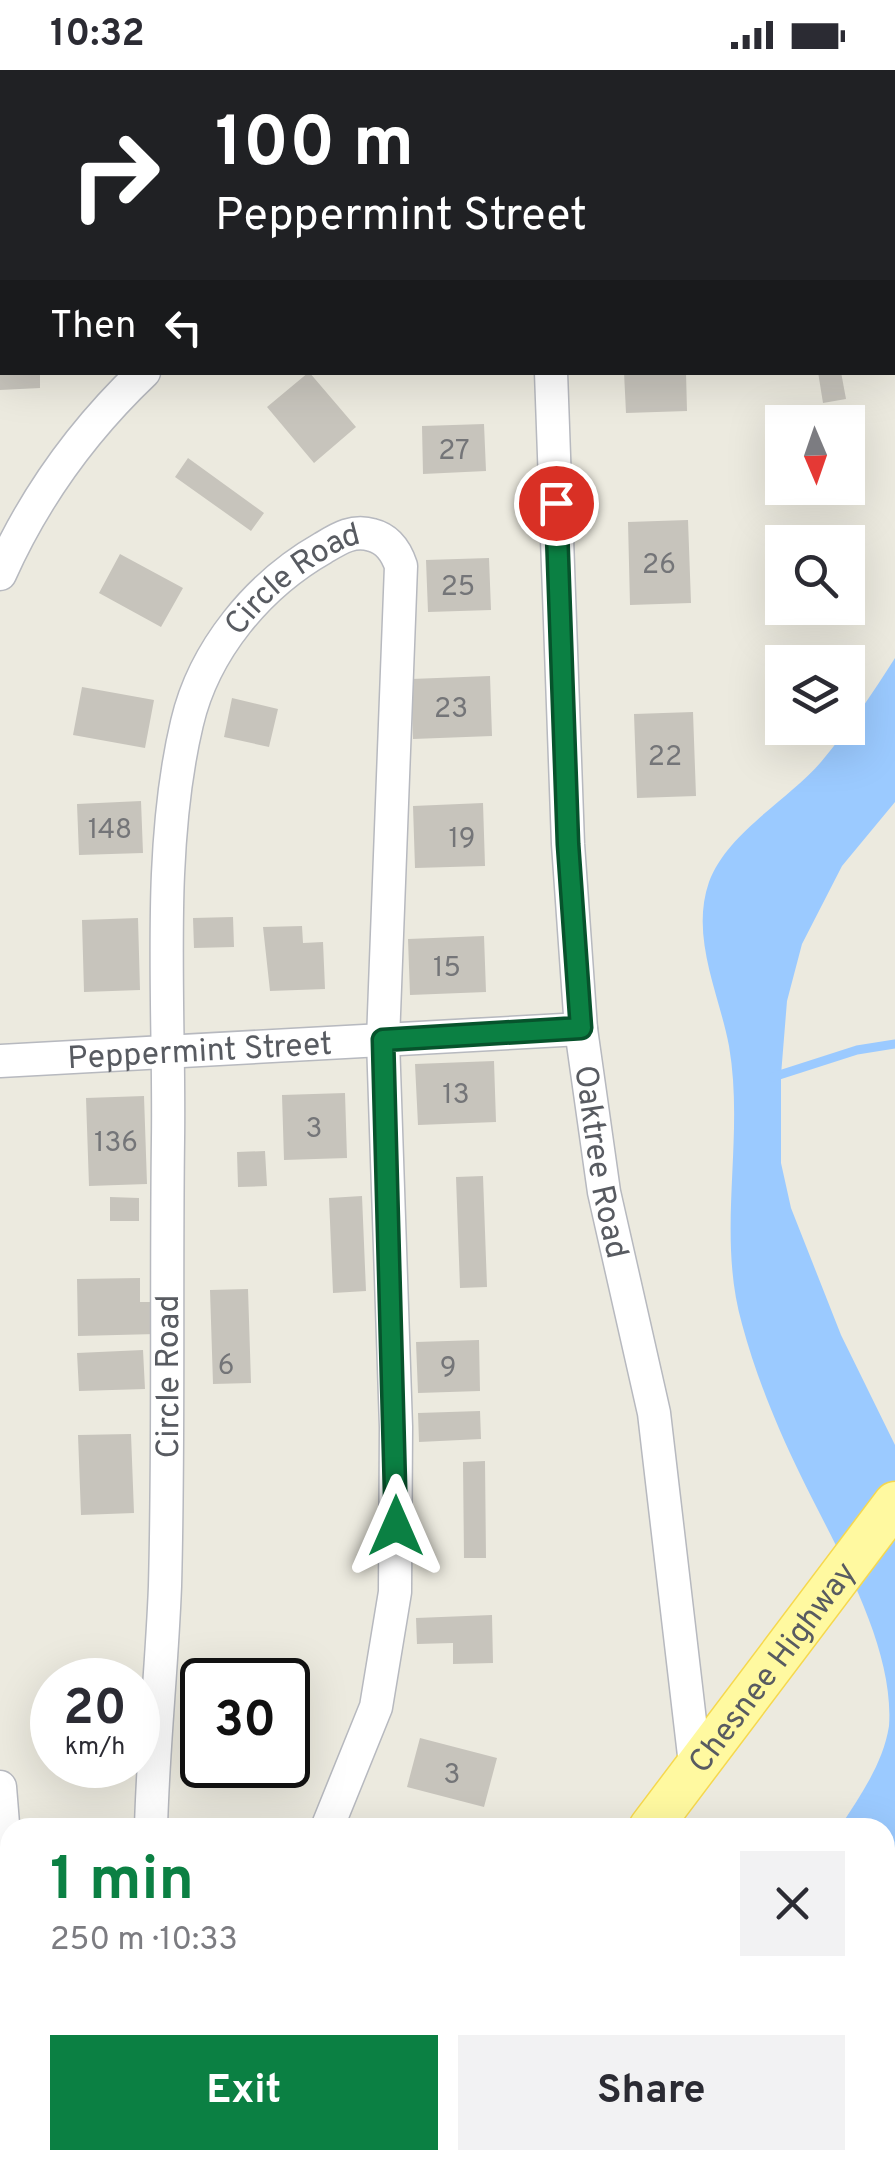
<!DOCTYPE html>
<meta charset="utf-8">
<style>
body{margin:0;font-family:Overpass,sans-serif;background:#f2f2f3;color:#2b2b33;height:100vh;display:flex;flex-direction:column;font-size:38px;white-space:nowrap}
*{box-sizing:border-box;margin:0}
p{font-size:32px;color:#7c7c81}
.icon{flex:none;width:55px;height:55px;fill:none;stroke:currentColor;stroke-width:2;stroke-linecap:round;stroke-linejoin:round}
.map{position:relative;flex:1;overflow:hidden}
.side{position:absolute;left:0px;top:1748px;width:895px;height:352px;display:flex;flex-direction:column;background:#fff;border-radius:30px 30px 0 0;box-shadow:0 10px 40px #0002}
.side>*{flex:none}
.top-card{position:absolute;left:0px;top:0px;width:895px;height:305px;box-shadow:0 10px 40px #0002;background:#202124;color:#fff;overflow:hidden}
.needle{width:65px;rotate:178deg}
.controls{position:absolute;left:765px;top:335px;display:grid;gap:20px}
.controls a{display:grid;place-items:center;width:100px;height:100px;border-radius:0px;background:#fff;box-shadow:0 10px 40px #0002;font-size:50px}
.speed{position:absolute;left:30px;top:1588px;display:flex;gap:20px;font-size:50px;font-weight:700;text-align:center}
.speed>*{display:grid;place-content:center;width:130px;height:130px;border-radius:50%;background:#fff;box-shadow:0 10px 40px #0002;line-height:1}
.speed small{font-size:25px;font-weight:400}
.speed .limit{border:5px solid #111;border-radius:15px;background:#fff;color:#111}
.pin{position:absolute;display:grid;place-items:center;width:85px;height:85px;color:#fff;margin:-42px;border:5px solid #fff;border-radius:50%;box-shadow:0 2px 10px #0007}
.me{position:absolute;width:110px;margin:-55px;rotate:0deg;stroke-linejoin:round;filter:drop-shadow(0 0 8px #0008)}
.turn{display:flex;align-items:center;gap:35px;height:210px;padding:0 50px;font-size:45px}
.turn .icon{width:130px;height:130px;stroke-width:2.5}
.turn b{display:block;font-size:70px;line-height:85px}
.then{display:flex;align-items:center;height:95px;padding:0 50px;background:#0003;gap:20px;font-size:38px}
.round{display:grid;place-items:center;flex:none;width:105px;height:105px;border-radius:0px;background:#f2f2f3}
.head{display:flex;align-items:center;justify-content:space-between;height:170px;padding:0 50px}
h1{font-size:60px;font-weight:700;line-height:75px;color:#0b8043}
.primary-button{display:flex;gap:20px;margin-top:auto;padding:20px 50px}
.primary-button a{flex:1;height:115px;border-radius:0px;background:#0b8043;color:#fff;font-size:40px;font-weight:700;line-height:115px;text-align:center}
.primary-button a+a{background:#f2f2f3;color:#2b2b33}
.status{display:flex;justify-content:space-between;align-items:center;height:70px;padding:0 50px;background:#fff;direction:ltr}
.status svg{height:28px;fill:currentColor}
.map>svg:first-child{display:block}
.water{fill:#9bcaff}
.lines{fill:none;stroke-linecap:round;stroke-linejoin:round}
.stream{stroke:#9bcaff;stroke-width:9}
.building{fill:#c7c4bc}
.minor-casing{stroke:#b7b9bf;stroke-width:35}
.major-casing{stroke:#f6d84e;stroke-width:45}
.minor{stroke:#fff;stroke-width:32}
.major{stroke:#fff9a0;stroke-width:42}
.route-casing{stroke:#07532c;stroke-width:25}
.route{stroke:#0b8043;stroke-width:18}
.labels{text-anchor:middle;stroke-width:8;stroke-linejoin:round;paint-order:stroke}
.number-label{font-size:28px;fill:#747578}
.street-label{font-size:32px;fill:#585b61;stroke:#fff}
</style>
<div class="status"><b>10:32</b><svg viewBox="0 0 49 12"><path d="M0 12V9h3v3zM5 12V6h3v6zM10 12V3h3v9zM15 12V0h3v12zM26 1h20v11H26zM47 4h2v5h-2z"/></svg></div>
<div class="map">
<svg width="895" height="2099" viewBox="0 0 895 2099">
<rect width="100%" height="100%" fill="#eceadf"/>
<path class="water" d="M 895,588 L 895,732 L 842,796 L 802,874 L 787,931 L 781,1005 L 781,1093 L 791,1138 L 841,1265 L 895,1375 L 895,2099 L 831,2099 L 826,2090 L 885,2090 L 885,1758 L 840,1757 C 860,1726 883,1694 889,1656 C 895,1574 833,1473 799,1402 C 777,1357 755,1303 742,1254 C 716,1163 745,1069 729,976 C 719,923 690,867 709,812 C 727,763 787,731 821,692 C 848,660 872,624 895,588 Z
M 595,2090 L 770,2090 L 759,2099 L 586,2099 Z"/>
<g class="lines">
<path class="stream" d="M 773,1007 L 857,980 L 895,974"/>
</g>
<path class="building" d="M 0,302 L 40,302 L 40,318 L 0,320 Z
M 309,302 L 356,357 L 314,393 L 267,337 Z
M 624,302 L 686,302 L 687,341 L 626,343 Z
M 818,302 L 841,302 L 846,329 L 823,333 Z
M 484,354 L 486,401 L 423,404 L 422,356 Z
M 188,388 L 264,443 L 251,461 L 175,407 Z
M 688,450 L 691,533 L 630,535 L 628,452 Z
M 120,484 L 183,518 L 161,557 L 99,523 Z
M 489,488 L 491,540 L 428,542 L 426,490 Z
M 490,606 L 492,666 L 413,669 L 411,609 Z
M 82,617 L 154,630 L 145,678 L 73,665 Z
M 232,628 L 278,639 L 269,677 L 224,667 Z
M 693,642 L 696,726 L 637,728 L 634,644 Z
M 141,731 L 143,783 L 79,785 L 77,734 Z
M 483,733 L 485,796 L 415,798 L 413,736 Z
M 233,847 L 234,877 L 194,878 L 193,848 Z
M 138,848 L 140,920 L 84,922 L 82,850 Z
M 302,856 L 303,873 L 323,872 L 325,919 L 270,921 L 263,857 Z
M 484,866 L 486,922 L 410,925 L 408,869 Z
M 494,991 L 496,1052 L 418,1055 L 415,994 Z
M 345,1023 L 347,1088 L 284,1090 L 282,1025 Z
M 144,1026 L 147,1114 L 89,1116 L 86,1028 Z
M 265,1081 L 267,1116 L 238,1117 L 237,1082 Z
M 483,1106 L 487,1217 L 460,1218 L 456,1107 Z
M 362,1126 L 366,1221 L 333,1223 L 329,1128 Z
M 110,1127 L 139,1128 L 139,1151 L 110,1151 Z
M 140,1208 L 140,1232 L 156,1232 L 156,1264 L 78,1266 L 77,1209 Z
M 248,1219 L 251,1313 L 213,1314 L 210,1220 Z
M 479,1270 L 480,1321 L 418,1323 L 416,1272 Z
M 143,1280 L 145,1319 L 79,1321 L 77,1283 Z
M 480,1341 L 481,1369 L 419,1372 L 418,1343 Z
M 131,1364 L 134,1443 L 81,1445 L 78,1365 Z
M 485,1391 L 486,1488 L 464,1488 L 463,1392 Z
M 492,1545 L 493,1593 L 453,1594 L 453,1573 L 417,1574 L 416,1548 Z
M 420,1668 L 497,1688 L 484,1737 L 407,1717 Z"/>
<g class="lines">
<defs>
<g id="minor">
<path d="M 0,139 L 2,138"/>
<path id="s1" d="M 551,302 L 568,774 L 581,959 L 604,1122 L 654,1343 L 695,1694"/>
<path d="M 0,504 C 34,428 84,359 144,302"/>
<path id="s2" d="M 0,991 L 581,959"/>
<path d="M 0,1717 L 10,1840"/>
<path id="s3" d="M 151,1758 C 153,1677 162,1596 165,1516 C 169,1367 166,1218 168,1069 C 170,935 156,783 187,653 C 204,580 258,515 323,478 C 338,469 353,459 372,465 C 388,469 396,481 401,496 L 383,970 L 396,1357 L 395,1522 L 376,1637 L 327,1758"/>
<path d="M 0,1932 L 10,1872"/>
</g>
<g id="major">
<path id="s4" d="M 650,1758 L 895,1433"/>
<path d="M 349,2099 L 361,2090"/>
</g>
</defs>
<use href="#minor" class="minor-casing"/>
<use href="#major" class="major-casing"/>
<use href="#minor" class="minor"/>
<use href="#major" class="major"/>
</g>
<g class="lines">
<defs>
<path id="route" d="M 396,1456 L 383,970 L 581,958 L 568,774 L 556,433"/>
</defs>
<use href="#route" class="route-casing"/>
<use href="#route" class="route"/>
</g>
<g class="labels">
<g class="number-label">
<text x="454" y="389">27</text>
<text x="659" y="503">26</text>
<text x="458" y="525">25</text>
<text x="451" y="647">23</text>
<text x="665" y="695">22</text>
<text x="110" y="768">148</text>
<text x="462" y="777">19</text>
<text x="447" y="906">15</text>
<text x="456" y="1033">13</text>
<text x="314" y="1067">3</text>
<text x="116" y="1081">136</text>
<text x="226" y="1304">6</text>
<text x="448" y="1306">9</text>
<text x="452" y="1713">3</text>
</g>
<g class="street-label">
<text dy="11" stroke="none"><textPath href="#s3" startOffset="1292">Circle Road</textPath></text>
<text dy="11" stroke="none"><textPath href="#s2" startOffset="200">Peppermint Street</textPath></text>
<text dy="11" stroke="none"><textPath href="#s1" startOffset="792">Oaktree Road</textPath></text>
<text dy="11" stroke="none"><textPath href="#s3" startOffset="452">Circle Road</textPath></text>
<text dy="11" stroke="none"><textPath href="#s4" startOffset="202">Chesnee Highway</textPath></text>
</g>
</g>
</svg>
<div class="controls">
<a><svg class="needle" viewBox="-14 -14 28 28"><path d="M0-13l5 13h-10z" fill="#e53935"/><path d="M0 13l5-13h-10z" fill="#7c7c81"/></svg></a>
<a><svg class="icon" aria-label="search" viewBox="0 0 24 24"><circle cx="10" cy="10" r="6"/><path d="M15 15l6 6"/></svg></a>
<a><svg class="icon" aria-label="layers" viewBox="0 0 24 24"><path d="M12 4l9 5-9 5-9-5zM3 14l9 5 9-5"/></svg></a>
</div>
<div class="speed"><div>20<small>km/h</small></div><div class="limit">30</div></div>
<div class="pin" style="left:556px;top:433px;background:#d93025"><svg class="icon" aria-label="arrive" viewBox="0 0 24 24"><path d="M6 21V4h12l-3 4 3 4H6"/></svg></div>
<svg class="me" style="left:396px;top:1456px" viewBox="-20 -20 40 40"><path d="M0-17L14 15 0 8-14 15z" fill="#0b8043" stroke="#fff" stroke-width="4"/></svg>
<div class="top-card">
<div class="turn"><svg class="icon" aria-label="right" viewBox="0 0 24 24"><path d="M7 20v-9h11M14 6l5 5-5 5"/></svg><div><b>100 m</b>Peppermint Street</div></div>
<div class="then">Then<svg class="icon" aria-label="left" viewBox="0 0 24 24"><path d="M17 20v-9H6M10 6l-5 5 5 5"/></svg></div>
</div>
<section class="side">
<div class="head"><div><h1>1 min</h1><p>250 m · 10:33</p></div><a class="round"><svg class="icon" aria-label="close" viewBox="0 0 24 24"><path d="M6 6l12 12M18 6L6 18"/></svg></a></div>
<div class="primary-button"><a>Exit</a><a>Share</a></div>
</section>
</div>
